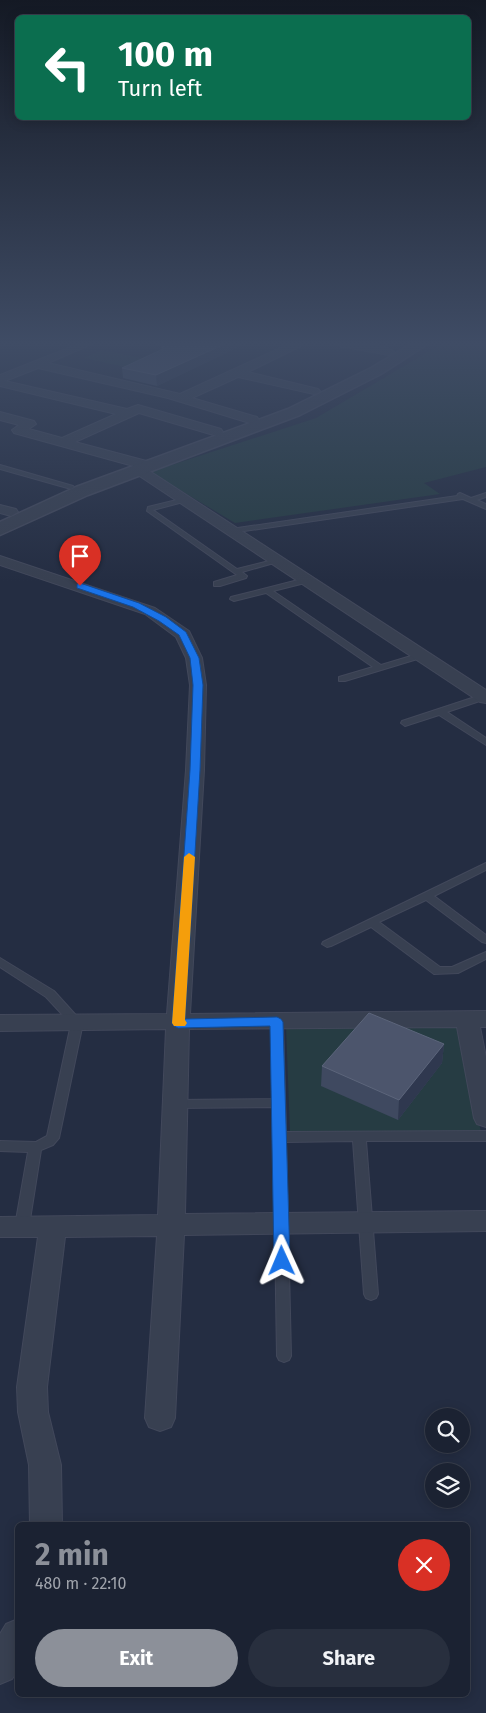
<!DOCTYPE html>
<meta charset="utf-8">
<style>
body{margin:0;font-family:"Fira Sans",sans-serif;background:#282f3e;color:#f1f3f6;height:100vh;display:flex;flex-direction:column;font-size:19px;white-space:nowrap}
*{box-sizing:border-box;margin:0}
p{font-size:16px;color:#a0a4ac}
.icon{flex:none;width:28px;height:28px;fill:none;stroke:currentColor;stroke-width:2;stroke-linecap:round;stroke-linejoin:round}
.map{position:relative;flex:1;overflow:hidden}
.drawer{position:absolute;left:15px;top:1522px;width:455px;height:175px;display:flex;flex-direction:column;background:#1b2232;border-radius:8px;box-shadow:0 2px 12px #0003,0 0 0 1px #393f4d}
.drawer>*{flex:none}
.guide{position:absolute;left:15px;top:15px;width:456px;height:105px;border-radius:8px;box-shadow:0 2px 12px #0003,0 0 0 1px #393f4d;background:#0b6e4f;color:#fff;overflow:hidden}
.buttons{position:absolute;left:425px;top:1408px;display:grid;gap:10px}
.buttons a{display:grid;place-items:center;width:45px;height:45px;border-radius:50%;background:#1b2232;box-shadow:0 2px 12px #0003,0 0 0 1px #393f4d;font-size:25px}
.pin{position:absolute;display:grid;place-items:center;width:42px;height:42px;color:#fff;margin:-51px -21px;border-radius:50% 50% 50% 0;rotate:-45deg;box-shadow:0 0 5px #0007}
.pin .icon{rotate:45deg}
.me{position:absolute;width:55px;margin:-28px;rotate:359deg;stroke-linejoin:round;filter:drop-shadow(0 0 4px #0008)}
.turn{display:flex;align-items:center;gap:18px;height:105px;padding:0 20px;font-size:22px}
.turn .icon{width:65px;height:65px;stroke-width:2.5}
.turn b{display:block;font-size:35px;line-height:42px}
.round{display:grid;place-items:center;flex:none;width:52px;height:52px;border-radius:26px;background:#282f3e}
.overview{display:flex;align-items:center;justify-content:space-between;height:85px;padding:0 20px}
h1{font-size:30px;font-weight:700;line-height:38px;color:#8c9099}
.cta{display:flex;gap:10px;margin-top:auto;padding:10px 20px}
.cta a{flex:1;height:58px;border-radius:30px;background:#8c9099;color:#fff;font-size:20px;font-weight:700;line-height:58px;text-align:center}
.cta a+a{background:#282f3e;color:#f1f3f6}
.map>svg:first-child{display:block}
.green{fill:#263c43}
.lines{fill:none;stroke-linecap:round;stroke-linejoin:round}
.service-casing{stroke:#42485b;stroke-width:2}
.minor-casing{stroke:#42485b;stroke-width:2}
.tertiary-casing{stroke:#42485b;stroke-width:3}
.service{fill:#384051;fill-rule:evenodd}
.minor{fill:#384051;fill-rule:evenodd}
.tertiary{fill:#384051;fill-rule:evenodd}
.wall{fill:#3f4960}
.shaded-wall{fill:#2f384f}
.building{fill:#4c556c;stroke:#5c657b}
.route{fill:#1a73e8;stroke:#114b97}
.slow{fill:#f59e0b}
</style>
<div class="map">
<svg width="486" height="1713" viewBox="0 0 486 1713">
<rect width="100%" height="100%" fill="#242d42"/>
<path class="green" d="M 443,343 L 486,343 L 486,467 L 424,483 L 440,494 L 235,523 L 150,472 L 316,418 Z
M 102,350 L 152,360 L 134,369 L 84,358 Z
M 286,1027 L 462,1027 L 481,1133 L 290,1133 Z"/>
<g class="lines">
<defs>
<path id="service" d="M 0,465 L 73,486 L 74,487 L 71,489 L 0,469 Z
M 460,493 L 471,498 L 486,493 L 486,497 L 477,500 L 486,504 L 486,509 L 463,499 L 231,533 L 227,531 L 231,529 L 457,496 L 458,494 Z
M 185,498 L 188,500 L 187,501 L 153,510 L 237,569 L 277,559 L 281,561 L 242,572 L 247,576 L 246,578 L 220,586 L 214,586 L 214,582 L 237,575 L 147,511 L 148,507 Z
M 306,578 L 309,578 L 309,582 L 273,591 L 381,665 L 421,653 L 425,655 L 424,657 L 345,681 L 339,681 L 339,677 L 373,667 L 266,593 L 234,601 L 230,599 L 231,597 Z
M 481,695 L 486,695 L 486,699 L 447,712 L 486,738 L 486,745 L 439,715 L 405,726 L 401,723 L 402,721 Z
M 486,863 L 486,870 L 434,896 L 486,935 L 486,943 L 482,942 L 426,900 L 379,922 L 440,967 L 452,967 L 486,952 L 486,959 L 458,973 L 434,974 L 371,927 L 331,946 L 327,947 L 322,944 L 323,942 Z
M 0,958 L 54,991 L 83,1023 L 59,1138 L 53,1145 L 41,1150 L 29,1226 L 27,1230 L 22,1231 L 17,1230 L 15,1226 L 28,1152 L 0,1151 L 0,1141 L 36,1142 L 47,1136 L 71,1024 L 46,997 L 0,967 Z
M 277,1018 L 281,1019 L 283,1022 L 286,1132 L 486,1131 L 486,1141 L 366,1141 L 378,1294 L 376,1298 L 371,1300 L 366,1298 L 364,1294 L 353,1141 L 286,1142 L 291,1356 L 289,1360 L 284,1362 L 279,1360 L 277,1356 L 273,1107 L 175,1108 L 171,1107 L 169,1104 L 171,1101 L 175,1100 L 273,1099 L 271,1022 L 273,1019 Z"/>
<path id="minor" d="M 81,343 L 94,343 L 48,363 L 180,394 L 291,343 L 304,343 L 303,345 L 248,372 L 318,389 L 320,391 L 318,393 L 314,394 L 238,377 L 192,398 L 257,417 L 259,420 L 257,423 L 253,424 L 168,398 L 38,368 L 5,381 L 127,409 L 138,405 L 221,429 L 223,432 L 221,435 L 217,436 L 139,413 L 75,442 L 154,463 L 155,466 L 154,469 L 148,470 L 486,690 L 486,703 L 480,702 L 135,473 L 134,470 L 137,467 L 14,433 L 12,430 L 19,425 L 0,420 L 0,412 L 34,421 L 36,424 L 29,429 L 62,438 L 116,414 L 0,386 L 0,375 Z
M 334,343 C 347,342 385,343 394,352 L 389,355 L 339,346 Z
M 0,505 L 16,509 L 18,512 L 11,516 L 0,513 Z
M 0,556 L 155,608 L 189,631 L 202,658 L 206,685 L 204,770 L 190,1014 L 486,1011 L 486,1027 L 480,1027 L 486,1057 L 486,1127 L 477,1124 L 474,1118 L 457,1027 L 189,1029 L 185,1214 L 486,1211 L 486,1231 L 184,1235 L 175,1418 L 171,1427 L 160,1431 L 149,1427 L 145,1418 L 157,1236 L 65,1237 L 47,1387 L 48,1412 L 61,1465 L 62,1525 L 30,1525 L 29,1465 L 18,1412 L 17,1387 L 38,1237 L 0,1237 L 0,1217 L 158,1215 L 166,1029 L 0,1031 L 0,1015 L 167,1014 L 186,770 L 190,685 L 186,658 L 176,637 L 145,614 L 0,565 Z
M 18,1619 L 18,1670 L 12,1679 L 0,1684 L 0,1634 L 6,1624 Z"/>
<path id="tertiary" d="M 413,343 L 429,343 L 381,374 L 300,415 L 88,495 L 0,535 L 0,522 L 76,487 L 288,409 L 371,368 Z"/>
</defs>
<use href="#service" class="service-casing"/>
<use href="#minor" class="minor-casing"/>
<use href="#tertiary" class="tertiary-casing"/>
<use href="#service" class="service"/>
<use href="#minor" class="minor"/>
<use href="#tertiary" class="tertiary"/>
</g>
<path class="wall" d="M 151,343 L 247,343 L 157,386 L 123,378 L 122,368 L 161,350 L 161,347 L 165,346 Z
M 444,1044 L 442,1063 L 398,1120 L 321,1086 L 322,1066 Z"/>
<path class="shaded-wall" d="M 227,343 L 247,343 L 157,386 L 156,375 Z
M 444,1044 L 442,1063 L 398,1120 L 399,1100 Z"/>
<path class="building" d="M 172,343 L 227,343 L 156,375 L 122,368 L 165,348 L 161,347 Z
M 369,1013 L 444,1044 L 399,1100 L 322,1066 Z"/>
<linearGradient id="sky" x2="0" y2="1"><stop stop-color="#141924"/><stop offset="0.59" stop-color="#3f4c65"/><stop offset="1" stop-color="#3f4c65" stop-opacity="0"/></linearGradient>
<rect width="486" height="582" fill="url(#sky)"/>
<path class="route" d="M 80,583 L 139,603 L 166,617 L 186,632 L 199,658 L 203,685 L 200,770 L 185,1019 L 277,1017 L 281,1019 L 283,1022 L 290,1261 L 287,1266 L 282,1268 L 277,1266 L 274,1261 L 270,1026 L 178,1028 L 174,1026 L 172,1023 L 190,770 L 193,685 L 190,658 L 179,635 L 159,621 L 133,607 L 77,588 L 77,584 Z"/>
<path class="slow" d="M 189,853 L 195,857 L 185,1020 L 187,1023 L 185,1026 L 174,1026 L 172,1023 L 184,857 Z"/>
</svg>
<div class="buttons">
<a><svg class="icon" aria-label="search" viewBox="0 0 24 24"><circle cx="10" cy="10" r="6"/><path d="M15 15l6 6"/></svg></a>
<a><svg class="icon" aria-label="layers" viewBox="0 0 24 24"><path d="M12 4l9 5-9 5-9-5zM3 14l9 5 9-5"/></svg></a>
</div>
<div class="pin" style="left:80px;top:586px;background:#d93025"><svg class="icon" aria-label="arrive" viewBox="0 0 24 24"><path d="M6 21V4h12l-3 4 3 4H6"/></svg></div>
<svg class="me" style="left:282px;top:1261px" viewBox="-20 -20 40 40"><path d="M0-17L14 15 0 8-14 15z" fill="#1a73e8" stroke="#fff" stroke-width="4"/></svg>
<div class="guide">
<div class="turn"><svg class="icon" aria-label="left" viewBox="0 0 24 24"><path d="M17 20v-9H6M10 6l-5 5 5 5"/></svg><div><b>100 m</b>Turn left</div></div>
</div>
<section class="drawer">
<div class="overview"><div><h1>2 min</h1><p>480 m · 22:10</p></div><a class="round" style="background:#d93025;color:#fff"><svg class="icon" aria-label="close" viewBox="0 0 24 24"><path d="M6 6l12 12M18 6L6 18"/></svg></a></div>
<div class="cta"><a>Exit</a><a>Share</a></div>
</section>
</div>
